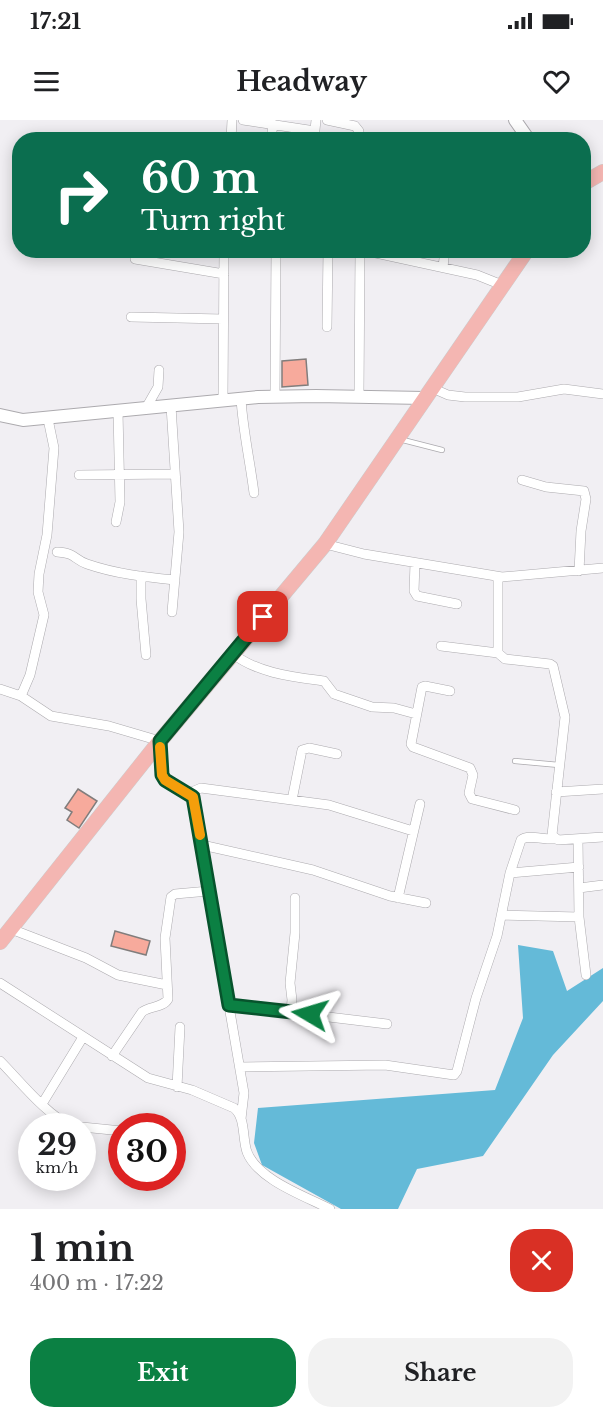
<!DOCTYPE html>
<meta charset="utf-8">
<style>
body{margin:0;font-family:"Libre Baskerville",serif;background:#f2f2f2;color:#202124;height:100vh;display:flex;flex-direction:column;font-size:22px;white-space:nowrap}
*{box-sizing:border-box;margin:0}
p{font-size:20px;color:#757577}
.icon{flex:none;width:33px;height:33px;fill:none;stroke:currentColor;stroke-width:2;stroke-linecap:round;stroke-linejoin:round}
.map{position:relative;height:1089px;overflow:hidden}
.details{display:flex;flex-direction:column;background:#fff;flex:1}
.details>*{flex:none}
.hud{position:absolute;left:12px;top:12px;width:579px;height:126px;border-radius:24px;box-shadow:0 3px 15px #0003;background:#0b6e4f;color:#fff;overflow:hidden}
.speed{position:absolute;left:18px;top:993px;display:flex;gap:12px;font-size:30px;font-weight:700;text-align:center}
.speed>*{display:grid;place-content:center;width:78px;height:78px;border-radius:50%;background:#fff;box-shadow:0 3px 15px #0003;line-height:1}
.speed small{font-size:15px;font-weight:400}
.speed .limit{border:9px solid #d22;background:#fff;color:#111}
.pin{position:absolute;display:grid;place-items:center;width:51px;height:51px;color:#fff;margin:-26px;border-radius:12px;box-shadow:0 3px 9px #0006}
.me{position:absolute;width:66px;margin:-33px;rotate:277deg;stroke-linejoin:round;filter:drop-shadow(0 0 4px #0008)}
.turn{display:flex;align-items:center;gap:21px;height:126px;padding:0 30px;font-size:27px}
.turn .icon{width:78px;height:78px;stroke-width:2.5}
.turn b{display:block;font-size:42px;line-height:51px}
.round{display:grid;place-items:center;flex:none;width:63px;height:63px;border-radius:24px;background:#f2f2f2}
.summary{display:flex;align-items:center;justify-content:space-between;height:102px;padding:0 30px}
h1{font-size:36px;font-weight:700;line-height:45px}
.cta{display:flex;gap:12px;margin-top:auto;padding:12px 30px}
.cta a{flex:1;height:69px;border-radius:24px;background:#0b8043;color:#fff;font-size:24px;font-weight:700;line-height:69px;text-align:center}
.cta a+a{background:#f2f2f2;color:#202124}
.status{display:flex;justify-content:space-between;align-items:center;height:42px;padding:0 30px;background:#fff;direction:ltr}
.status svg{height:16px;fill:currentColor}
header{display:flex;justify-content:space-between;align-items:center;height:78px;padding:0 30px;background:#fff;font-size:27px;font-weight:700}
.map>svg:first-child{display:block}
.water{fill:#64bad8}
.building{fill:#f7aa9c;stroke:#817d7c;stroke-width:1.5}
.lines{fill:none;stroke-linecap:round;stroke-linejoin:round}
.service-casing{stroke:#acaaae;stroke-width:6}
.minor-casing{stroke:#acaaae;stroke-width:10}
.tertiary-casing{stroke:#acaaae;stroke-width:14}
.trunk-casing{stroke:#ccc;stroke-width:16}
.service{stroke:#fff;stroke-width:4.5}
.minor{stroke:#fff;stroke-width:9}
.tertiary{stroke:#fff;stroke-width:12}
.trunk{stroke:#f4b6b2;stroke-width:15}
.route-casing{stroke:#07532c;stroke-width:15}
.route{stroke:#0b8043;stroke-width:10}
.slow{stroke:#f59e0b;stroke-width:10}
</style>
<div class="status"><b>17:21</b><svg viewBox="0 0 49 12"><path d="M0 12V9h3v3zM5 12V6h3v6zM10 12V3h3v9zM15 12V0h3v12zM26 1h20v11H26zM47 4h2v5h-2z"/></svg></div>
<header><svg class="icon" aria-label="menu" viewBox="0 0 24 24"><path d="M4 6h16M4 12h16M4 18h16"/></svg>Headway<svg class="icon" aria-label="heart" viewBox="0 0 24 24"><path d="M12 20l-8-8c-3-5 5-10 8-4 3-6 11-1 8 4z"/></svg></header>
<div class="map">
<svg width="603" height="1089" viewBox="0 0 603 1089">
<rect width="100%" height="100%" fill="#f1eff3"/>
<path class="water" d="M 518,825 L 553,831 L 567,871 L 603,848 L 603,881 L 553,935 L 483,1036 L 417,1049 L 398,1089 L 341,1089 L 262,1045 L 254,1023 L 258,988 L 495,970 L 523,898 Z"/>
<path class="building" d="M 306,239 L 308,265 L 282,267 L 282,241 Z
M 78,669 L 97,681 L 79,708 L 67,700 L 72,692 L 65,688 Z
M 115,811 L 150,821 L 146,835 L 111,826 Z"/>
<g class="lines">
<defs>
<path id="service" d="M 399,319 L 442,330
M 515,641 L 559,645"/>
<path id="minor" d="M 243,0 L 315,11
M 327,0 L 355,6 L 359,11 L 358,20
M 231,20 L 232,0
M 271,20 L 273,4
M 314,20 L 316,0
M 362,130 L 477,155 L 502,165
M 135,139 L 224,154
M 443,147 L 445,130
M 131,197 L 223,199
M 327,207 L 328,130
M 432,268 L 448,275 L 465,277 L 518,277 L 564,269 L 603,274
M 275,277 L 276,130
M 359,277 L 360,130
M 241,279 C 243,311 250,341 254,373
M 223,281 L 224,130
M 171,286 L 179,412 L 172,492
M 146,288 L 158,267 L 159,250
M 79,355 L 175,354
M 522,360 L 546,367 L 584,371 L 586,379 L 581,411 L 579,451
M 116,402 L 120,382 L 118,291
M 325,424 L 364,434 L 502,457 L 603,448
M 57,432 C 76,433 73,439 87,444 C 116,454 145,457 175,460
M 415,443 L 414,471 L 417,476 L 457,484
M 141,456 L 141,479 L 146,535
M 498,457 L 498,533 L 505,539 L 550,544 L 553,546 L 565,597 L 552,715 L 558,720 L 603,717
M 441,526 L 498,533
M 232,533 C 256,553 294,557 324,561 L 334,574 L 372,587 L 394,588 L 416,594
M 0,569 L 21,576 L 51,596 L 109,606 L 160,621 L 162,655 L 165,661 L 193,677 L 244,973 L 241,999
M 450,571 L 425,566 L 422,567 L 411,624 L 413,627 L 470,648 L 473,655 L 469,673 L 472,679 L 515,690
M 21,576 L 30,555 L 44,495 L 38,472 L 39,454 L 47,415 L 54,328 L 48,299
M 556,672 L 603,669
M 189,673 L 201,668 L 329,685 L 413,711
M 292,680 L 302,630 L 309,628 L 337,634
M 578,719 L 579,797 L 586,855
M 202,725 L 313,750 L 390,776 L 426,783
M 510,753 L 579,747
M 579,768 L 603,765
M 398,778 L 420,684
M 502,795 L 579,797
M 11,809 L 86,838 L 118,855 L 167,865
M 0,863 L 148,958 L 192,970 L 234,988 C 246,998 242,1018 247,1032 C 258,1060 305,1076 330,1089
M 229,885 L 387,904
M 291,891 L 292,880 L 290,863 L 295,813 L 295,778
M 112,936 L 142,892 C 149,886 163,888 168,879 L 165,818 L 171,777 L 175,774 L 209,771
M 0,941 C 18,959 48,997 72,1006
M 240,947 L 385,945 L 454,955 L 457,951 L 476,878 L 497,816 L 510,753 L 521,720 C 528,714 544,720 554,719
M 177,967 L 180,907
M 42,984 L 83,917
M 82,1007 L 122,1011
M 172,1023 L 176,1024"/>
<path id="tertiary" d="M 515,0 L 529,20
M 0,295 L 23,300 L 258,277 L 316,276 L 424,278"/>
<path id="trunk" d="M 584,63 L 603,52
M 0,822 L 160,621 L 325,424 L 527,130"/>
</defs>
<use href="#service" class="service-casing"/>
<use href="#minor" class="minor-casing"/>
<use href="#tertiary" class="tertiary-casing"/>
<use href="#trunk" class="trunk-casing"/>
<use href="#service" class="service"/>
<use href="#minor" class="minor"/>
<use href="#tertiary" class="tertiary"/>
<use href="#trunk" class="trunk"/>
</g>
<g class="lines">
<defs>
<path id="route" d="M 263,497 L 160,621 L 162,655 L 165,660 L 193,677 L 229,885 L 310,894"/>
</defs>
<use href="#route" class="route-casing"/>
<use href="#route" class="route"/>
<path class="slow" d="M 160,627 L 162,655 L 165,660 L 193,677 L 200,715"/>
</g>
</svg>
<div class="speed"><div>29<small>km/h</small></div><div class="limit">30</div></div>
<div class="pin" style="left:263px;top:497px;background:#d93025"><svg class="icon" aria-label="arrive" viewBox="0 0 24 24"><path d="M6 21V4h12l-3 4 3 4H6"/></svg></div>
<svg class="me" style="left:310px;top:894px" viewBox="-20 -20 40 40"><path d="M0-17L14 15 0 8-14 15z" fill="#0b8043" stroke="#fff" stroke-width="4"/></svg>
<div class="hud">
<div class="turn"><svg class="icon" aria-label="right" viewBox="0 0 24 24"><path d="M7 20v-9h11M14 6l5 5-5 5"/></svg><div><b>60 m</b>Turn right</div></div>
</div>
</div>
<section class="details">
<div class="summary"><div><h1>1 min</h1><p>400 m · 17:22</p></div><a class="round" style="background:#d93025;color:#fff"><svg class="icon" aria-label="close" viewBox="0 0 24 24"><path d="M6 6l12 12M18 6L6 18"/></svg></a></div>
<div class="cta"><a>Exit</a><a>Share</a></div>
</section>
